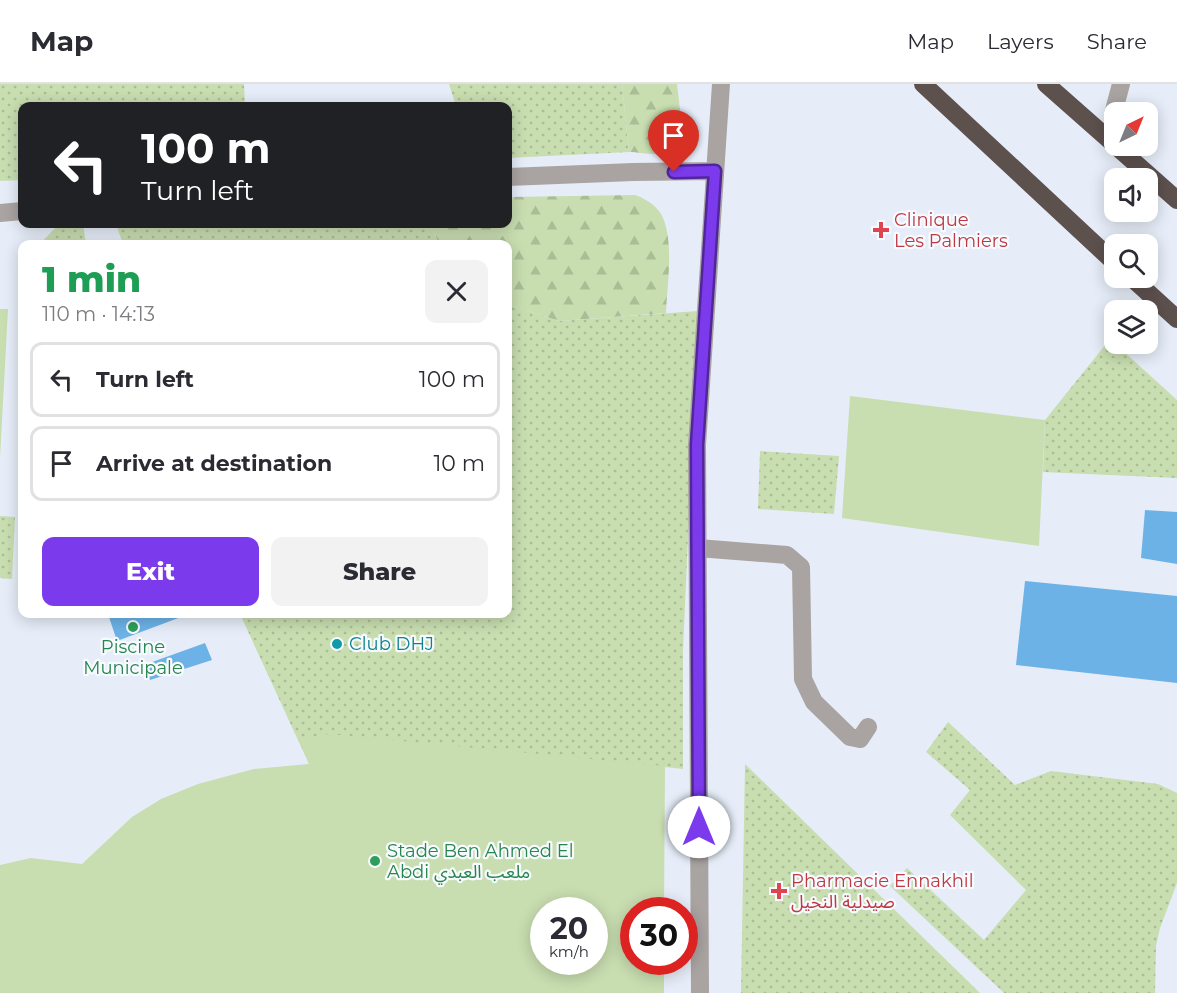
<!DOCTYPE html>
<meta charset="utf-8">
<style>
body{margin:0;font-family:Montserrat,"Noto Sans Arabic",sans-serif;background:#f2f2f3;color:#2b2b33;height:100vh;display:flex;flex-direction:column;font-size:22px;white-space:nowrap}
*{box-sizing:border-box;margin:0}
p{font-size:20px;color:#7c7c81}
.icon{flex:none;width:33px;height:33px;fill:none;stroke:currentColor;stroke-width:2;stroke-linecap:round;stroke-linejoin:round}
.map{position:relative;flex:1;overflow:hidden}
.panel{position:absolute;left:18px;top:156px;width:494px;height:378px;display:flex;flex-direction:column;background:#fff;border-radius:12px;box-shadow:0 3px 15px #0003}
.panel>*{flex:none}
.hud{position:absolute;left:18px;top:18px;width:494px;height:126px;border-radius:12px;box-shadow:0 3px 15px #0003;background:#202124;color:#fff;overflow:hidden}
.needle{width:39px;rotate:43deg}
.controls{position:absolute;left:1104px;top:18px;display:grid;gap:12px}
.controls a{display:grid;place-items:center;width:54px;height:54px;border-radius:12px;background:#fff;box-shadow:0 3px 15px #0003;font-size:30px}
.speed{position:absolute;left:530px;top:813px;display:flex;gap:12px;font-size:30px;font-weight:700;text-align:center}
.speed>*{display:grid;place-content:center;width:78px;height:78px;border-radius:50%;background:#fff;box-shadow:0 3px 15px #0003;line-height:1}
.speed small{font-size:15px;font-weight:400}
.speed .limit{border:9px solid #d22;background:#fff;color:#111}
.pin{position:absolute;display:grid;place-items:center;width:51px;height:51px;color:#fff;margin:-62px -26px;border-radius:50% 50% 50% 0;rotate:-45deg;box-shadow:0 0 6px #0007}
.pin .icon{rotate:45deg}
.me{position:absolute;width:66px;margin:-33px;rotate:0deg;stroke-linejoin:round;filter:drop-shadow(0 0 4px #0008)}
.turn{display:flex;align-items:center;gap:21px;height:126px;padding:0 24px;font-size:27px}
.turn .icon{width:78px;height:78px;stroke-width:2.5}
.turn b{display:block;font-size:42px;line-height:51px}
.round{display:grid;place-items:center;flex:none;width:63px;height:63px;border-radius:12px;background:#f2f2f3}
.overview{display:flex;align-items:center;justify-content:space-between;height:102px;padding:0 24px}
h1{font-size:36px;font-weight:800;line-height:45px;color:#1e9e55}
.cta{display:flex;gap:12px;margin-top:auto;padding:12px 24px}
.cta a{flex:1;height:69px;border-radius:12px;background:#7c3aed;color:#fff;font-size:24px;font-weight:800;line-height:69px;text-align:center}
.cta a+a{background:#f2f2f3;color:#2b2b33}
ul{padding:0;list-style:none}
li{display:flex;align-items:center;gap:18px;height:75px;margin:0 12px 9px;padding:0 12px;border:3px solid #e1e1e2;border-radius:12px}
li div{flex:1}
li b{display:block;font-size:22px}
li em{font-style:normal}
header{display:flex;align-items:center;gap:36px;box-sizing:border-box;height:84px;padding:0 30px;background:#fff;border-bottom:2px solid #e1e1e2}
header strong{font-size:28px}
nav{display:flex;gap:33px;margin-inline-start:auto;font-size:21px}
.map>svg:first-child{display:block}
.grass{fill:url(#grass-dots)}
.forest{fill:url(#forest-firs)}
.park{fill:#c8ddb0;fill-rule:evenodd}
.water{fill:#6cb2e7}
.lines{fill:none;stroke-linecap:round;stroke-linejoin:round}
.minor{stroke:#a9a3a2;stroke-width:18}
.highway{stroke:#5d514e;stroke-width:18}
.route-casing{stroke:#51269a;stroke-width:15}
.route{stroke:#7c3aed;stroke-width:10}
.health-dot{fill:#e0444e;stroke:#f7fafe;stroke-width:2}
.leisure-dot{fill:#2e9e5b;stroke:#f7fafe;stroke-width:2}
.culture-dot{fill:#0f9aa8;stroke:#f7fafe;stroke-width:2}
.labels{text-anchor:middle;stroke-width:4.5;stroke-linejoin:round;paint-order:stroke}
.health-label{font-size:18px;fill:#be3a42;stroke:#f7fafe;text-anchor:start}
.culture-label{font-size:18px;fill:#0d838f;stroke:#f7fafe;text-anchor:start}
.leisure-label{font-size:18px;fill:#27864d;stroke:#f7fafe}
</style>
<header>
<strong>Map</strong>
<nav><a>Map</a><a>Layers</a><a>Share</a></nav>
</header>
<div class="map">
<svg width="1177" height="909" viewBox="0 0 1177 909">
<defs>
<pattern id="grass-dots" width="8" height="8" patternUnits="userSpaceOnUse" patternTransform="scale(1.5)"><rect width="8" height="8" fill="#c8ddb0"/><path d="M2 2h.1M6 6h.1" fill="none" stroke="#abbd97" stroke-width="1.8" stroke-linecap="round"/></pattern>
<pattern id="forest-firs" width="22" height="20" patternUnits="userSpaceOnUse" patternTransform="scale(1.5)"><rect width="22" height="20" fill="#c8ddb0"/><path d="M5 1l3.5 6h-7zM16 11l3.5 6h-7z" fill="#abbd97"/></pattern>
</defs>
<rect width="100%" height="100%" fill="#e6edf8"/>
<path class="grass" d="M 0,0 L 244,0 L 245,22 L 22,22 L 22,96 L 0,97 Z
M 449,0 L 622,0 L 629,68 L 507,74 L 507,22 L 456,22 Z
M 59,140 L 83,140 L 86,160 L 40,160 Z
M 116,140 L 431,140 L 439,160 L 123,160 Z
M 507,220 L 559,237 L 698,227 L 683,566 L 683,685 L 647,681 L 543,826 L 309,680 L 240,530 L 507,530 Z
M 1110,255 L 1177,316 L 1177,394 L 1043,388 L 1045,336 Z
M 760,367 L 839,372 L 834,430 L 758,425 Z
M 0,432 L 15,433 L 12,495 L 0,494 Z
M 948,638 L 1015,701 L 1051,687 L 1158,700 L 1177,709 L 1177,799 L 1160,844 L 1156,862 L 1155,909 L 1004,909 L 890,802 L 907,784 L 984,856 L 1026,806 L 950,731 L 970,706 L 926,668 Z
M 745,680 L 980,909 L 741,909 Z"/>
<path class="forest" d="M 622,0 L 677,0 C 679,20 688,60 662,69 C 654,72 639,68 629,68 Z
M 635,111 C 644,114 656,121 661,130 C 675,155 667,201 666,229 L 559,237 L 507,220 L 507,160 L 439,160 L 431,140 L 507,140 L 507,113 Z"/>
<path class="park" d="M 0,225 L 8,225 L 0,374 Z
M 850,312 L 1045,336 L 1039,462 L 842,434 Z
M 329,650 L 665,682 L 664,826 L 633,826 L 633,878 L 664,878 L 664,909 L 0,909 L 0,781 L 31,774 L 82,780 L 132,733 L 161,715 L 198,700 L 254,685 L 309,680 L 299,655 ZM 543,826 L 594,826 L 594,878 L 543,878 Z"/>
<path class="water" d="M 1145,426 L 1177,428 L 1177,480 L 1141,474 Z
M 1025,497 L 1177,512 L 1177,599 L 1016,581 Z
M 108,530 L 189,530 L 117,557 Z
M 205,559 L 212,576 L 150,596 L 144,581 Z"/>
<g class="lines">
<path class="minor" d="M 1114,35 L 1113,30 L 1121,0
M 507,93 L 633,88 L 715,87
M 0,129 L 22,127
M 698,464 L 787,471 L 801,483 L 803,595 L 814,618 L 850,653 L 860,655 L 868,643
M 700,909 L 697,361 L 721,0"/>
<path class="highway" d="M 923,0 L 1114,178
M 1046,0 L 1114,60
M 1116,62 L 1177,116
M 1132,194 L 1177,235"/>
</g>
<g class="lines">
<defs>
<path id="route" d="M 674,88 L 715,87 L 697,361 L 699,743"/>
</defs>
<use href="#route" class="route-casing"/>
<use href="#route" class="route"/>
</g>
<g class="health-dot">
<path d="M878 137h6v6h6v6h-6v6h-6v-6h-6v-6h6z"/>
<path d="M776 798h6v6h6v6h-6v6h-6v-6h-6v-6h6z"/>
</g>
<g class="leisure-dot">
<circle cx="133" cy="543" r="6"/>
<circle cx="375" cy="777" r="6"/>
</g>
<circle class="culture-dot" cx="337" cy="560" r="6"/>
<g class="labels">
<g class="health-label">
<text x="894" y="142">Clinique<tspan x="894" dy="21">Les Palmiers</tspan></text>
<text x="791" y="803">Pharmacie Ennakhil<tspan x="791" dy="21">صيدلية النخيل</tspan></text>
</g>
<g class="culture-label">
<text x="349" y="566">Club DHJ</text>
</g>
<g class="leisure-label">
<text x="133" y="569">Piscine<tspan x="133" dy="21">Municipale</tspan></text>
<text x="387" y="773" text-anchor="start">Stade Ben Ahmed El<tspan x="387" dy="21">Abdi ملعب العبدي</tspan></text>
</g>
</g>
</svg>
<div class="controls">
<a><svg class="needle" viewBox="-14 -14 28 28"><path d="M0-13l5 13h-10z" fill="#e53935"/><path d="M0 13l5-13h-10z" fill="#7c7c81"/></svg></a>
<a><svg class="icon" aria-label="sound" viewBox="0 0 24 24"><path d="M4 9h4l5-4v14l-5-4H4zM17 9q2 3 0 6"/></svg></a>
<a><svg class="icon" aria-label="search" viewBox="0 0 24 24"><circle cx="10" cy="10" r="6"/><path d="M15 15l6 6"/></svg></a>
<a><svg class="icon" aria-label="layers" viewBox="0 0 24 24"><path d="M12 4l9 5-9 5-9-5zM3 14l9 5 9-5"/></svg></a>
</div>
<div class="speed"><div>20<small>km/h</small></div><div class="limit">30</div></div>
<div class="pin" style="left:674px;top:88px;background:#d93025"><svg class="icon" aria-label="arrive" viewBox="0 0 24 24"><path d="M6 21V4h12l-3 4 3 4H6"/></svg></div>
<svg class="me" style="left:699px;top:743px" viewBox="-20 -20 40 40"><circle r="19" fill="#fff"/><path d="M0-13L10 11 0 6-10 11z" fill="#7c3aed"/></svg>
<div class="hud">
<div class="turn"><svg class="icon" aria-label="left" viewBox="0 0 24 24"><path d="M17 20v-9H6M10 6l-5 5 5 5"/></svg><div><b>100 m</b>Turn left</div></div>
</div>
<section class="panel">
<div class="overview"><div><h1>1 min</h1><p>110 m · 14:13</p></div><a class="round"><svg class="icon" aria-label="close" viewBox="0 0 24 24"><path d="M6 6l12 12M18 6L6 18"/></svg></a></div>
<ul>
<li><svg class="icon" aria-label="left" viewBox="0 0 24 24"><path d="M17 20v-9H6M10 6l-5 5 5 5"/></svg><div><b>Turn left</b></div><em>100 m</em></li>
<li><svg class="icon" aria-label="arrive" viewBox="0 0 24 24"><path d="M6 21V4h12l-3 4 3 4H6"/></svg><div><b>Arrive at destination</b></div><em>10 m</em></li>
</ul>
<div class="cta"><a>Exit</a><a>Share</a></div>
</section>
</div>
